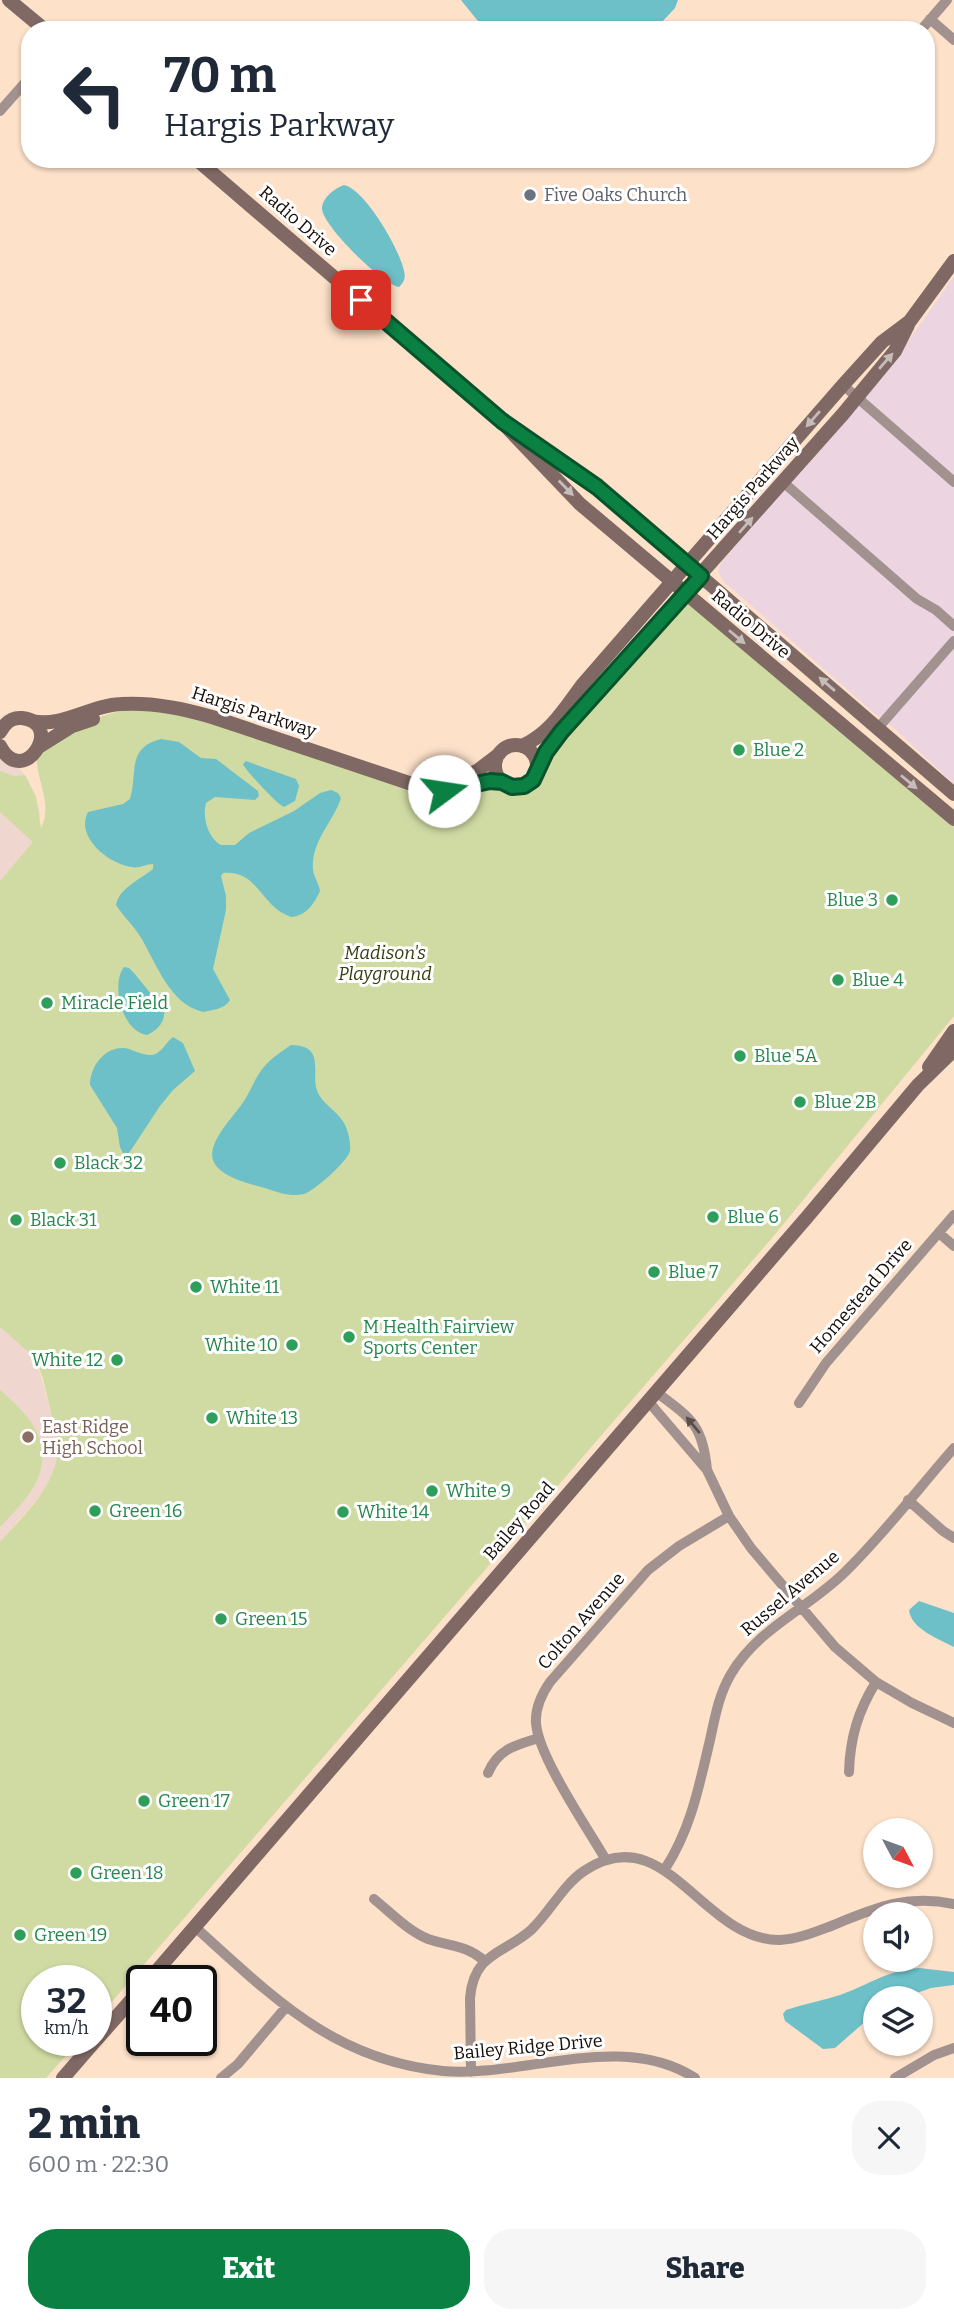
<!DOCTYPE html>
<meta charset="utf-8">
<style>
body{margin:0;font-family:Bitter,serif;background:#f6f6f7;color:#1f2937;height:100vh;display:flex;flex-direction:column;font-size:26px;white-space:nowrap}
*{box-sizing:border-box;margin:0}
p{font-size:23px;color:#747a83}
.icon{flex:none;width:38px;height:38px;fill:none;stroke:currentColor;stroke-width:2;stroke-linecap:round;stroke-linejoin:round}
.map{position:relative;height:2078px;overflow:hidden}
.panel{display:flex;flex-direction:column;background:#fff;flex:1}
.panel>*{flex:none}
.top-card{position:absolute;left:21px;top:21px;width:914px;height:147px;border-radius:28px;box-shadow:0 2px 5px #0004;background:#fff;color:#1f2937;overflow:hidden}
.needle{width:46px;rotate:131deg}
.tools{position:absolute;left:863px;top:1818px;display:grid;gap:14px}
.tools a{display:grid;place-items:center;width:70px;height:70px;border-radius:50%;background:#fff;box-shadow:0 2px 5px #0004;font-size:35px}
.speed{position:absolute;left:21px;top:1965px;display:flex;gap:14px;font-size:35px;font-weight:700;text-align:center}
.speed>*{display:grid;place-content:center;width:91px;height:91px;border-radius:50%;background:#fff;box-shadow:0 2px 5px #0004;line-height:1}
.speed small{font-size:18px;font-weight:400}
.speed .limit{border:4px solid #111;border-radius:10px;background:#fff;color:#111}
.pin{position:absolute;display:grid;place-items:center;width:60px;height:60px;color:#fff;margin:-30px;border-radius:14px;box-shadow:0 4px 10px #0006}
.me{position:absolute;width:77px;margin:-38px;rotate:76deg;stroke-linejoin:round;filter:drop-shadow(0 0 5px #0008)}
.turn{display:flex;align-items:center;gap:24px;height:147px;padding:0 28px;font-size:32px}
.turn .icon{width:91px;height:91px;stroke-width:2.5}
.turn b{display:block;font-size:49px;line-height:60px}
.round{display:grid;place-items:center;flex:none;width:74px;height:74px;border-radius:28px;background:#f6f6f7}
.head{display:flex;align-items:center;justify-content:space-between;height:119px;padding:0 28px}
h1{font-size:42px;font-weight:800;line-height:52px}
.button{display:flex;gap:14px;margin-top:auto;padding:14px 28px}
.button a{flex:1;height:80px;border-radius:28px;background:#0b8043;color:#fff;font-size:28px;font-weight:800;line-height:80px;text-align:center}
.button a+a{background:#f6f6f7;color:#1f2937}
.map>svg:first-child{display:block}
.commercial{fill:#ecd5e1}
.education{fill:#efd6ce}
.green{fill:#d0daa3}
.water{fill:#6dc0c8}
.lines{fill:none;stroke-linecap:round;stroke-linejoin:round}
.street{stroke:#a2928f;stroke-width:10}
.secondary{stroke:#806965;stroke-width:14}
.oneway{fill:#c6bcba}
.oneway2{fill:#5c4f4a}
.route-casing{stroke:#07532c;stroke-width:18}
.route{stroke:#0b8043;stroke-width:12}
.worship-dot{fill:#6b7280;stroke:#fff;stroke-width:2.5}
.leisure-dot{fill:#2e9e5b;stroke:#fff;stroke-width:2.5}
.education-dot{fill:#8d6e63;stroke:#fff;stroke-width:2.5}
.labels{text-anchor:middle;stroke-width:6;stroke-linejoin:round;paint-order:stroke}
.worship-label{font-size:18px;fill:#5b616d;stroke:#fff;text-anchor:start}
.street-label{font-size:18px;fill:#150c05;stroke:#fff}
.leisure-label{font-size:18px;fill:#27864d;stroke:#fff;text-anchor:start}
.park-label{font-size:18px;font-style:italic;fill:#363c0e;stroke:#fff}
.education-label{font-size:18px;fill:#785e54;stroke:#fff;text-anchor:start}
</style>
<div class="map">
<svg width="954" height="2078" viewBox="0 0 954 2078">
<rect width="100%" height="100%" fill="#fde1c9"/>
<path class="commercial" d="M 954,276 L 954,784 L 894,728 L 874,713 L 723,581 L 718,571 L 722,561 L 848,417 L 872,383 L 909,340 Z"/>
<path class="education" d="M 0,755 L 13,759 L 28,780 L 36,797 L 40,814 L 35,840 L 0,881 Z
M 0,1327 L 36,1359 L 56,1432 L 58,1451 L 53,1476 L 45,1490 L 0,1542 Z"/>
<path class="green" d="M 685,593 L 954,819 L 954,1016 L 772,1238 L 96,2020 L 96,1981 L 37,1981 L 37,2040 L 79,2041 L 46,2078 L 0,2078 L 0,1542 C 26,1512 59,1485 58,1442 L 43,1379 L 36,1359 L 0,1327 L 0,881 L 33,842 L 0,812 L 0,771 L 14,776 L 25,775 L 36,797 L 41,828 C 54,802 34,779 37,751 L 89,720 L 141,705 L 154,704 L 408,783 L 524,786 L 532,780 L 541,761 Z
M 0,1390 C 29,1415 56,1443 35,1484 C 27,1500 12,1514 0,1527 Z"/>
<path class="water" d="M 461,0 L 678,0 L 675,8 L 661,23 L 646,30 L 607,30 L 590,26 L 544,30 L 491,30 L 477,20 Z
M 344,185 C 365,189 400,250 404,271 C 406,278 404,282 399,287 C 383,285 323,226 322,209 C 322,198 335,188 344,185 Z
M 161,739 L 179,742 L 201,758 L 216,759 L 258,791 L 259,796 L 255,800 L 215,797 L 206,803 C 202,817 208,838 221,845 L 235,845 L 249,833 L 294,811 L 320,793 L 331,790 L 338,793 L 341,798 C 333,823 311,840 313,870 C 314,877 319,884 320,891 C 314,904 306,916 291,917 C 284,914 278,911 272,905 C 256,889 250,871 223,873 L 221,876 L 226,896 L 226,910 L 213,969 L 230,1000 C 225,1009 212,1010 203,1012 C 169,1004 156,962 140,936 C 133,925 123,916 116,905 C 119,888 141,879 153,869 L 153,864 C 146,864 139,869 131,867 C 108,863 75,837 88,812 L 123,804 L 130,799 C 138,773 126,748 161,739 Z
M 246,761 L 296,779 L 299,786 L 295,801 L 284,807 C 278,805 245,770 243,764 Z
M 124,967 L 129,968 L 134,973 L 164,1010 C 166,1021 157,1031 147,1035 C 121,1031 111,983 124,967 Z
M 173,1037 L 183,1043 L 195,1071 L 173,1090 L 160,1106 L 131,1150 L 128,1154 L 123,1153 L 120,1147 L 117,1128 L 90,1085 C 90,1067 104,1047 124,1048 C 133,1049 142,1056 152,1055 C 161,1054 166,1042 173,1037 Z
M 291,1045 C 328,1045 309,1076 318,1093 C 325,1107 343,1114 347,1130 C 349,1135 351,1146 350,1151 C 348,1161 314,1191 304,1194 C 291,1197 280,1193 268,1189 C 252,1184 219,1178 213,1160 C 207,1142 235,1115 244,1101 C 251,1090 255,1078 263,1068 C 271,1058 281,1052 291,1045 Z
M 919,1601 L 954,1613 L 954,1647 C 939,1639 911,1629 909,1610 Z
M 919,1968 L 954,1972 L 954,1985 L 931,1988 L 903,1998 L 875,1998 L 875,2013 L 835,2048 L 823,2049 L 785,2021 L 783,2014 L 786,2010 C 803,2004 822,2001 840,1995 C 869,1985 887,1970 919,1968 Z"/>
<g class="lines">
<path class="street" d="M 930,19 L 954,40
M 921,30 L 947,0
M 0,111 L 30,77
M 843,385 L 954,482
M 783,482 L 917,599 L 936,610 L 954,626
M 878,728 L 954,641
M 939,1233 L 954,1246
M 656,1392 C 691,1418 703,1425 707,1470
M 648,1401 L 707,1470 L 729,1516 L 751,1548 L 835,1647 L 876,1682 L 912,1703 L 954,1723
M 799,1403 L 826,1363 L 954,1215
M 908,1500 L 943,1531 L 954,1538
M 849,1772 C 850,1738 858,1711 876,1682
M 488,1773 C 498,1749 516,1745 539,1738
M 606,1860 C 588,1829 538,1756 536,1723 C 535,1708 541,1695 550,1682 L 648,1570 L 679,1546 L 729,1516
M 665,1869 C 691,1829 699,1786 710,1740 C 715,1717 719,1694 731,1674 C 758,1628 809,1608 845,1572 C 884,1534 918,1489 954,1448
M 374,1899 C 391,1913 408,1931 428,1939 C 451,1947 464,1944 485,1961
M 195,1927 C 273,1997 333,2060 443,2071 C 524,2078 621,2030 695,2078
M 471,2072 L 470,1998 C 474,1952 504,1954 531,1930 C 550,1912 563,1885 584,1871 C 666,1816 702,1941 780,1940 C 798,1939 815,1932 831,1926 C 875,1908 906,1894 954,1904
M 221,2078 L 238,2064 L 286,2007
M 895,2078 L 934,2055 L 954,2048"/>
<path class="secondary" d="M 9,0 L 45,30
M 196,159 L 497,417 L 580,504 L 954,819
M 526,438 L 597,487 L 954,794
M 32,721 C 62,728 90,705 121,704 C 152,702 182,708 212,717 L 418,786 C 427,787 437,791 446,791 C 467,791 478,779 502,782
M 0,732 C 5,723 11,717 22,718 C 66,723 23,790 0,746
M495 766a21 21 0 1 1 42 0a21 21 0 1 1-42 0Z
M 40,746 L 72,726 L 93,719
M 522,746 C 550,734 565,708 583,684 L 843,385 L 882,342 L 910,321 L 954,261
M 537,771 L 546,752 L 561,731 L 843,414 L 895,351 L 908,325
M 456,780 L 477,771 L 498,755
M 929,1067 L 954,1031
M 148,1981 L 808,1216 L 918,1085 L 954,1050
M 96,2040 L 142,1988
M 63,2078 L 96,2040"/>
</g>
<defs><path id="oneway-solid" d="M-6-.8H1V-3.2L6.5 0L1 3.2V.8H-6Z" transform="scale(1.75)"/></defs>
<g class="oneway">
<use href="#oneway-solid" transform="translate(886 361) rotate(-49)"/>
<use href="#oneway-solid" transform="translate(813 419) rotate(131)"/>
<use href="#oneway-solid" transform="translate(566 488) rotate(46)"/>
<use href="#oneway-solid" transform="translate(746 525) rotate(-49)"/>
<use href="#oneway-solid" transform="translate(737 637) rotate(40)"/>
<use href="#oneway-solid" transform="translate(827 684) rotate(-139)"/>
<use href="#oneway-solid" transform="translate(909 782) rotate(40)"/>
</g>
<use class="oneway2" href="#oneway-solid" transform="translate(693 1425) rotate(-130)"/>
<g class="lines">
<defs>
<path id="route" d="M 361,300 L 502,421 L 597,487 L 701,576 L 561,732 L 546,752 L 533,780 L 524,786 L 512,787 L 502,782 L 490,781 L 444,791"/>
</defs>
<use href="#route" class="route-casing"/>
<use href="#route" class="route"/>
</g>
<circle class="worship-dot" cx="530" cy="195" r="7"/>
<g class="leisure-dot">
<circle cx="739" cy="750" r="7"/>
<circle cx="892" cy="900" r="7"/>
<circle cx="838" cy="980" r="7"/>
<circle cx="47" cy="1003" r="7"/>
<circle cx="740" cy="1056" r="7"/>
<circle cx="800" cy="1102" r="7"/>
<circle cx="60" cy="1163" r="7"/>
<circle cx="713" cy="1217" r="7"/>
<circle cx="16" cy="1220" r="7"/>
<circle cx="654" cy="1272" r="7"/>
<circle cx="196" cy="1287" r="7"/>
<circle cx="349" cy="1337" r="7"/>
<circle cx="292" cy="1345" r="7"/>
<circle cx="117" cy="1360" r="7"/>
<circle cx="212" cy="1418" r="7"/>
<circle cx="432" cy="1491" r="7"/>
<circle cx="95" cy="1511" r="7"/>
<circle cx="343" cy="1512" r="7"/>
<circle cx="221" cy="1619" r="7"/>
<circle cx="144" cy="1801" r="7"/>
<circle cx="76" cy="1873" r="7"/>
<circle cx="20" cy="1935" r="7"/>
</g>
<circle class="education-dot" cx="28" cy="1437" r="7"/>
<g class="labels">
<g class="worship-label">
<text x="544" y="201">Five Oaks Church</text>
</g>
<g class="street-label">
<text transform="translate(298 221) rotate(41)" y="6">Radio Drive</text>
<text transform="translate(753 488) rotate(-49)" y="6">Hargis Parkway</text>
<text transform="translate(751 624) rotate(40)" y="6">Radio Drive</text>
<text transform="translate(254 712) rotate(18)" y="6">Hargis Parkway</text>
<text transform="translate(861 1296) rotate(-49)" y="6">Homestead Drive</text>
<text transform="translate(519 1521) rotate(-49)" y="6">Bailey Road</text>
<text transform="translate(790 1593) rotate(-40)" y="6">Russel Avenue</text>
<text transform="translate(581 1621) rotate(-49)" y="6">Colton Avenue</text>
<text transform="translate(528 2047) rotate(-5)" y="6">Bailey Ridge Drive</text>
</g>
<g class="leisure-label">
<text x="753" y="756">Blue 2</text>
<text x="878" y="906" text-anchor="end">Blue 3</text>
<text x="852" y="986">Blue 4</text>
<text x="61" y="1009">Miracle Field</text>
<text x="754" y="1062">Blue 5A</text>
<text x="814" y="1108">Blue 2B</text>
<text x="74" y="1169">Black 32</text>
<text x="727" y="1223">Blue 6</text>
<text x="30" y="1226">Black 31</text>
<text x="668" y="1278">Blue 7</text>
<text x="210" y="1293">White 11</text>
<text x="363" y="1333">M Health Fairview<tspan x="363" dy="21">Sports Center</tspan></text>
<text x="278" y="1351" text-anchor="end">White 10</text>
<text x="103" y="1366" text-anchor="end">White 12</text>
<text x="226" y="1424">White 13</text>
<text x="446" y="1497">White 9</text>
<text x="109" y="1517">Green 16</text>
<text x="357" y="1518">White 14</text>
<text x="235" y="1625">Green 15</text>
<text x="158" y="1807">Green 17</text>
<text x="90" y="1879">Green 18</text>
<text x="34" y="1941">Green 19</text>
</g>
<g class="park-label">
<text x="385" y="959">Madison's<tspan x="385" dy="21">Playground</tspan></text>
</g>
<g class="education-label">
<text x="42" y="1433">East Ridge<tspan x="42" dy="21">High School</tspan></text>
</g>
</g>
</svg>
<div class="tools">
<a><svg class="needle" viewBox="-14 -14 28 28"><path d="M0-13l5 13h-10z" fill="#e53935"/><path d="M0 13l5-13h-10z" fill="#747a83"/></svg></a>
<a><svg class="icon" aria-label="sound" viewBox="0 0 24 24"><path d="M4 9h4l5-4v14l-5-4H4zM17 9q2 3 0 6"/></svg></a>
<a><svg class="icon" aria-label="layers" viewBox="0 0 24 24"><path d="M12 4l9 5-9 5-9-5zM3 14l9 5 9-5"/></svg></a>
</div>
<div class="speed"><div>32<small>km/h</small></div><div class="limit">40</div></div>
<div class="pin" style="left:361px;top:300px;background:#d93025"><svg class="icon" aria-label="arrive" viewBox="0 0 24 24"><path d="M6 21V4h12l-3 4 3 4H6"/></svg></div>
<svg class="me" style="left:444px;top:791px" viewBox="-20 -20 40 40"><circle r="19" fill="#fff"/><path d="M0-13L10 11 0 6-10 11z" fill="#0b8043"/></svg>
<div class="top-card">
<div class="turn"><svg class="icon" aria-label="left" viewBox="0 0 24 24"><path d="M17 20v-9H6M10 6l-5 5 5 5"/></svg><div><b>70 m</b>Hargis Parkway</div></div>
</div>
</div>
<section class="panel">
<div class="head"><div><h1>2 min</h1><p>600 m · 22:30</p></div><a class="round"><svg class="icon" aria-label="close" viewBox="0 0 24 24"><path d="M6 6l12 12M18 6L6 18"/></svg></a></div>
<div class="button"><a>Exit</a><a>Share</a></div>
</section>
